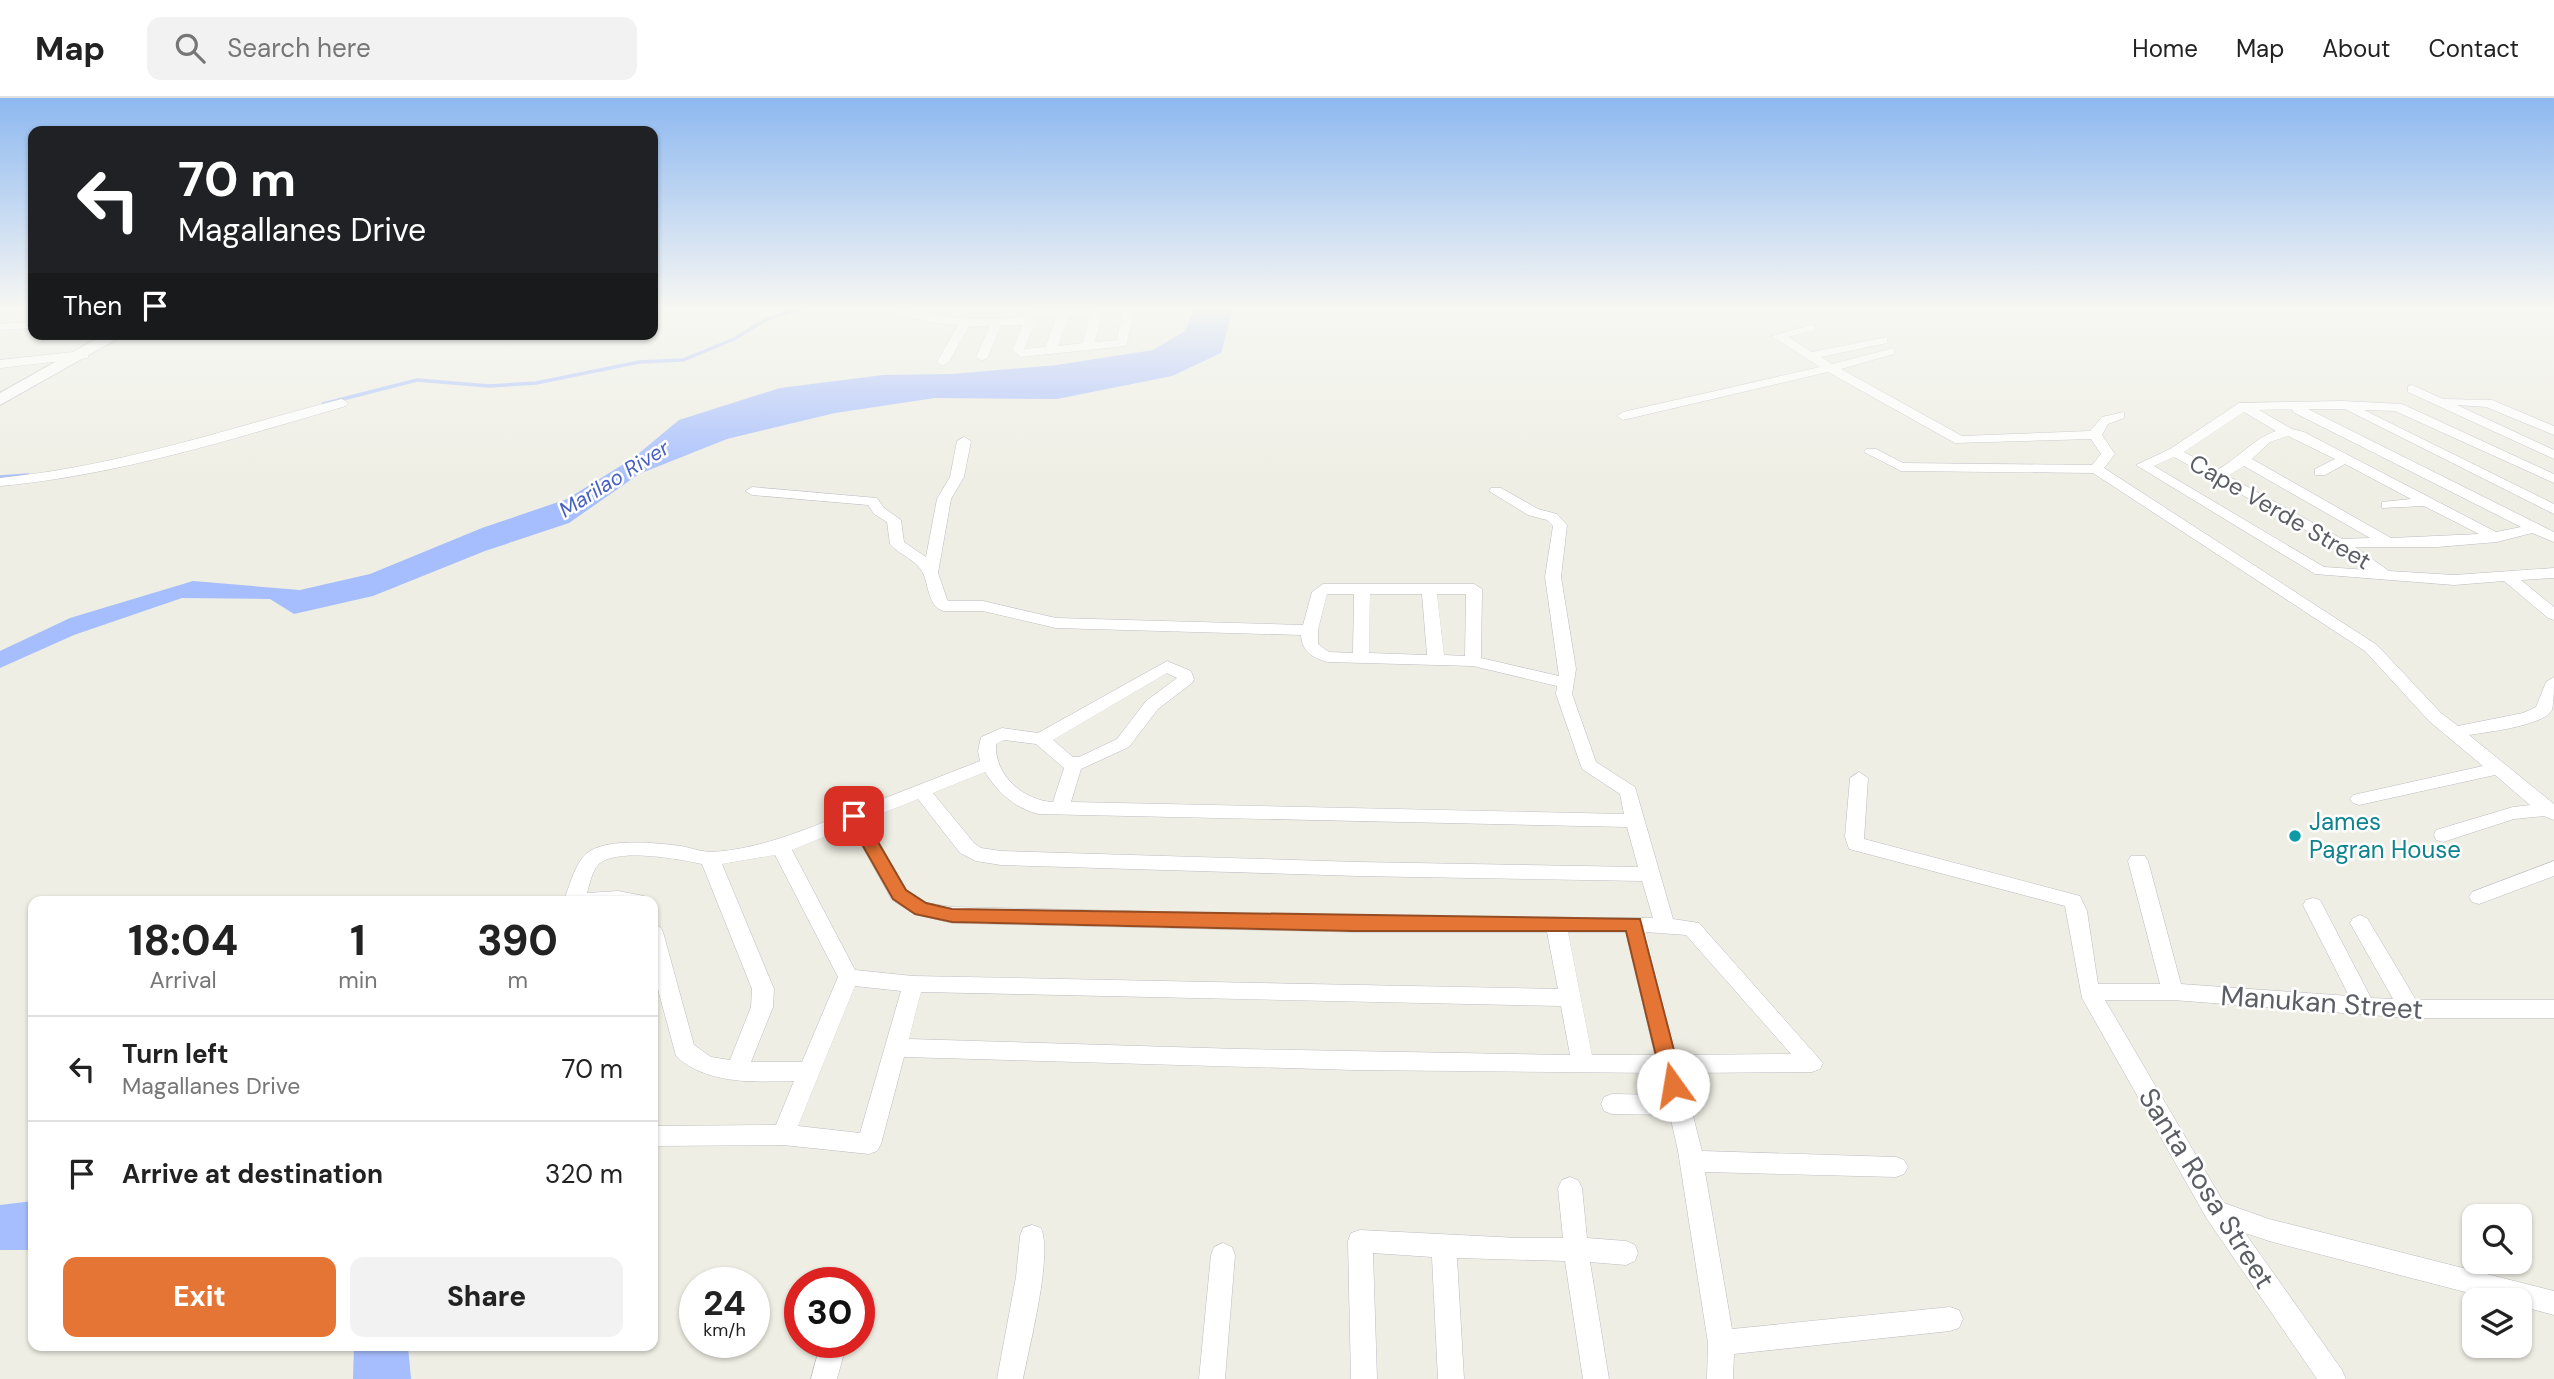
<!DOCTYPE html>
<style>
body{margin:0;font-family:"DM Sans",sans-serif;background:#f2f2f2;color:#222;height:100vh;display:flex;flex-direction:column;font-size:26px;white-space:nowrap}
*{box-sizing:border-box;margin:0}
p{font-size:23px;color:#767676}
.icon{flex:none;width:38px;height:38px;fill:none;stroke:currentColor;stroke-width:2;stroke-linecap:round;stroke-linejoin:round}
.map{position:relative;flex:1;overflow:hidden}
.side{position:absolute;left:28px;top:798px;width:630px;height:455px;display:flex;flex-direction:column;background:#fff;border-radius:14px;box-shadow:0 2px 5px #0004}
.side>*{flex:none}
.hud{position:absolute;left:28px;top:28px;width:630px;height:214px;border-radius:14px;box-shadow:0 2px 5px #0004;background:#202124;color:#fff;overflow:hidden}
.controls{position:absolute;left:2462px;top:1106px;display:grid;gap:14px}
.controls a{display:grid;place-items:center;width:70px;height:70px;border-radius:14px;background:#fff;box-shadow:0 2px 5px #0004;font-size:35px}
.speed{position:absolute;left:679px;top:1169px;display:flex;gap:14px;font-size:35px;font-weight:700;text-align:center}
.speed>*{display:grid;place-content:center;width:91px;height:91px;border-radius:50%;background:#fff;box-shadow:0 2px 5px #0004;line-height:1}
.speed small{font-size:18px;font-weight:400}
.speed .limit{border:10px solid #d22;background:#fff;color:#111}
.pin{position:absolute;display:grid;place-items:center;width:60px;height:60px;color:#fff;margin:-30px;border-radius:14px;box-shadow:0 4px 10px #0006}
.me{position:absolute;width:77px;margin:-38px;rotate:347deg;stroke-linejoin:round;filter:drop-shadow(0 0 5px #0008)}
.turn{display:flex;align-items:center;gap:24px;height:147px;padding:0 35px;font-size:32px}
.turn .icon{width:91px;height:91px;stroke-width:2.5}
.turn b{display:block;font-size:49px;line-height:60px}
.then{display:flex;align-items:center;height:66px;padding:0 35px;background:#0003;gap:14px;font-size:26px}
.eta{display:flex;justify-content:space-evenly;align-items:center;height:119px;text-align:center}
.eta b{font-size:42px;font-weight:800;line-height:49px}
.action{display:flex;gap:14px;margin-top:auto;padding:14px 35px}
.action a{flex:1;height:80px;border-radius:14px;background:#e57534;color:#fff;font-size:28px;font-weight:800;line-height:80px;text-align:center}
.action a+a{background:#f2f2f2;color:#222}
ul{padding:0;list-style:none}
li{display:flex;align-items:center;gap:21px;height:105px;padding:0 35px;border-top:2px solid #e0e0e0}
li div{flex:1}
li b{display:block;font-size:26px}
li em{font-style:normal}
header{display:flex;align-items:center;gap:42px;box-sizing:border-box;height:98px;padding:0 35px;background:#fff;border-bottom:2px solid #e0e0e0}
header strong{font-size:33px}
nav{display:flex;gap:38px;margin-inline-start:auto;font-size:24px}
.search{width:490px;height:63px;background:#f2f2f2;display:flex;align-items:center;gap:18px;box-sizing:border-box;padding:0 24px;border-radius:14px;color:#767676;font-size:26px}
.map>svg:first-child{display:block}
.water{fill:#a6befd}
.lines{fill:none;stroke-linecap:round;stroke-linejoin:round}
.stream{stroke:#a6befd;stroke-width:3.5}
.minor-casing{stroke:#bcbcc3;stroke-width:1}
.secondary-casing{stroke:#bdbec5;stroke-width:2}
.minor{fill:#fff;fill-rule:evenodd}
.secondary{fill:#fff;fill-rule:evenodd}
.route{fill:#e57534;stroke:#954c22;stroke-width:2}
.culture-dot{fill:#0f9aa8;stroke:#fff;stroke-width:2.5}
.labels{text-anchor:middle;stroke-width:5;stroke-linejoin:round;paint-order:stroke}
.far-water-label{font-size:21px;font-style:italic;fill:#4860c1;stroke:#fff}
.street-label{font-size:24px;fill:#5c5e65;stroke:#fff}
.culture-label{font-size:24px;fill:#0d838f;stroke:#fff;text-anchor:start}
.near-street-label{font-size:28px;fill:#5c5e65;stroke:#fff}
</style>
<header>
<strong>Map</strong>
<div class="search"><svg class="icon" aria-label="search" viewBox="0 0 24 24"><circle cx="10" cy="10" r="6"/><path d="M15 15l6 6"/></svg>Search here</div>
<nav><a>Home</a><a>Map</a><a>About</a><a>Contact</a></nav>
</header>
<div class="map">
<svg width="2554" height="1281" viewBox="0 0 2554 1281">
<rect width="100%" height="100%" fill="#eeeee4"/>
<path class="water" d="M 1195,210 L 1233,210 L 1221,255 L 1172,278 L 1057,301 L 935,300 L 835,315 L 727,341 L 639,376 L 569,425 L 485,453 L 373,498 L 294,516 L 270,501 L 182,500 L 74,537 L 0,570 L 0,553 L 70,520 L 193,483 L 300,492 L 370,476 L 482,430 L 567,401 L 632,361 L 679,322 L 780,290 L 883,277 L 952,276 L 1057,267 L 1153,252 L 1185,233 Z
M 33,1103 L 33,1152 L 0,1152 L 0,1107 Z
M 354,1248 L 408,1248 L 411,1281 L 353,1281 Z"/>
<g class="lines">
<path class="stream" d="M 323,306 L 417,282 L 489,288 L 536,285 L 639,264 L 683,262 L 734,241 L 767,221 L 803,210
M 0,379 L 28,377"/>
<defs>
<path id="minor" d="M 881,210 L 900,210 L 954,220 L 986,221 L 1020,220 L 1030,211 L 1103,210 L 1095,244 L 1117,242 L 1123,210 L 1135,210 L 1126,248 L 1021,259 L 1012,252 L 1023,227 L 1001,227 L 988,259 L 982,263 L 976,259 L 990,228 L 969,228 L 949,264 L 943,268 L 937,264 L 958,227 L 923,223 ZM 1033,217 L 1057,218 L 1045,249 L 1024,251 L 1035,226 L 1030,222 ZM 1068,218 L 1089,218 L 1083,245 L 1058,248 Z
M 33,224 L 33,230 L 0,232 L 0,226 Z
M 1811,227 L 1815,228 L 1815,232 L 1788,239 L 1812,254 L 1887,239 L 1887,245 L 1821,259 L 1832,266 L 1894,250 L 1894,256 L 1841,271 L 1962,338 L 2090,333 L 2102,319 L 2124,314 L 2124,320 L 2108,326 L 2102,337 L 2115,356 L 2104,370 L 2377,547 L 2441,615 L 2458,628 L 2523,615 L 2536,609 L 2546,584 L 2554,579 C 2554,589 2554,603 2552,612 C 2543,628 2487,634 2469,637 L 2554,706 L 2554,722 L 2544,718 L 2514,721 L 2443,744 L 2436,742 L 2434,737 L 2436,732 L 2513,709 L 2530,707 L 2495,677 L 2359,707 L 2353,705 L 2350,701 L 2353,697 L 2483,668 L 2429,623 L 2365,553 L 2093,375 L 1901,373 L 1864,354 L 1866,351 L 1876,351 L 1903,365 L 2092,367 L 2101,356 L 2091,341 L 1955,345 L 1828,274 L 1623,322 L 1617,318 L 1623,314 L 1820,269 L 1772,238 Z
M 84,253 L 88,254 L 88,260 L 0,270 L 0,262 Z
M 2412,287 L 2443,301 L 2492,302 L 2554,328 L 2554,337 L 2486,309 L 2457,307 L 2554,352 L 2554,361 L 2408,294 L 2408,288 Z
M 342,301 L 348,305 L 346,308 C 232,341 119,377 0,388 L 0,380 C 121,368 225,331 342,301 Z
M 2343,303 L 2402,306 L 2554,376 L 2554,385 L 2395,313 L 2364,312 L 2554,406 L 2554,416 L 2345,311 L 2308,311 L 2554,434 L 2554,444 L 2532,435 L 2497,444 L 2437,449 L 2355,449 L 2389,473 L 2454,477 L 2554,470 L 2554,480 L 2521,482 L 2554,509 L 2554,522 L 2548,520 L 2504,483 L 2454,487 L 2315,476 L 2136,367 L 2170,351 L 2239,305 ZM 2292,311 L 2293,314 L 2521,429 L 2496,434 L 2304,334 L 2292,331 L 2259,312 ZM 2244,314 L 2276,333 C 2254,340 2239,360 2217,372 L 2184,354 ZM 2288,338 L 2335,361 L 2315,371 L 2315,377 L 2325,377 L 2345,366 L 2411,401 L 2382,404 L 2382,410 L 2424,408 L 2479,436 L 2391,440 L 2252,361 L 2270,344 ZM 2174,359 L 2334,448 L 2368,472 L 2324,469 L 2154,368 ZM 2244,368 L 2370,440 L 2342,441 L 2228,378 Z
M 964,339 L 971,343 L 964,379 L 951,401 L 938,475 L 947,501 L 948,503 L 983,503 L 1056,520 L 1303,527 L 1312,494 L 1323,486 L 1474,486 L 1482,491 L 1481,560 L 1559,578 L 1545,479 L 1553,428 L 1547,422 L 1528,417 L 1489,393 L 1491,390 L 1501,390 L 1538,411 L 1557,416 L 1567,427 L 1561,479 L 1576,571 L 1572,596 L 1596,664 L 1635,689 L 1673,821 L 1699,825 L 1823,965 L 1820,971 L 1812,974 L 1682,975 L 1702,1053 L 1896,1059 L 1904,1062 L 1908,1069 L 1904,1076 L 1896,1079 L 1705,1074 L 1732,1231 L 1950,1209 L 1959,1212 L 1963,1221 L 1959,1230 L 1950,1233 L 1734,1256 L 1733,1281 L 1707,1281 L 1708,1245 L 1678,1053 L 1670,1017 L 1612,1016 L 1604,1013 L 1601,1006 L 1604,999 L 1612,996 L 1665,997 L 1660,975 L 1354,972 L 904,959 L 881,1046 L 877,1053 L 869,1056 L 783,1047 L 653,1048 L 653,1028 L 776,1027 L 794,983 C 755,984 707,987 676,958 L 653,873 L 653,826 L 660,829 L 663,834 L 694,947 L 711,959 L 730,962 L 751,909 L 752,891 L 702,766 C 680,761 619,750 600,765 C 592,772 590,785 587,795 L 618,793 L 644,798 L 647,803 L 564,803 C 569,789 573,772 583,759 C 600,738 656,745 681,748 C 691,750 702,754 712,754 C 759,751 802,733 845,716 L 847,712 L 857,711 L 980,663 L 978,653 L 981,639 L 1002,630 L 1038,635 L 1167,563 L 1191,573 L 1194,581 L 1192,585 L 1158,611 L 1129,649 L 1081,671 L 1071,704 L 1624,716 L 1620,696 L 1582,671 L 1556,596 L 1557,588 L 1473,568 L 1328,564 C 1313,560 1302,554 1301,537 L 1056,530 L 983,513 L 944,513 C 928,509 929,488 923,475 C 916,461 899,457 890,446 L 887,424 L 874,416 L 868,407 L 752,397 L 745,393 L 752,389 L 877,400 L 884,410 L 901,422 L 904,444 L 926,459 L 937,401 L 950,379 L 957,343 ZM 1327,496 L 1354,496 L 1353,555 L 1329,554 L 1318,546 L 1318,532 ZM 1370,496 L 1422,496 L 1427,557 L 1369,555 ZM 1437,496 L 1466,496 L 1465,558 L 1444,557 ZM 1167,575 L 1177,580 L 1146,603 L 1117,641 L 1079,659 L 1073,659 L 1053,642 ZM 1004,642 L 1036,646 L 1064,670 L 1053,704 C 1024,703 994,677 996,646 ZM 985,674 C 999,696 1014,709 1038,716 L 1627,729 L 1638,769 L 1358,764 L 1001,753 L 981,750 L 974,745 L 933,695 ZM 918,701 L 960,755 L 976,763 L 1001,767 L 1358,778 L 1642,783 L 1653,820 L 1352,818 L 952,809 L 927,805 L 906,792 L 866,722 ZM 851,728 L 892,802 L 915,816 L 952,825 L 1352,834 L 1547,834 L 1558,891 L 913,878 L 855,872 L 792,752 ZM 775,757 L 838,879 L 802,964 L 751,964 L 773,909 L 774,891 L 722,766 ZM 1568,834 L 1626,834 L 1655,957 L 1592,957 ZM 1646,834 L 1686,837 L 1791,956 L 1677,957 ZM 855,888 L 901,893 L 860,1035 L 798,1028 ZM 921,894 L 1561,908 L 1570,957 L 1239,951 L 909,941 Z
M 1859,674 L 1868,680 L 1864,741 L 2080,798 L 2087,813 L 2098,886 L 2160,886 L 2128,763 L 2131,758 L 2145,758 L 2148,763 L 2181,886 L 2349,898 L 2303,807 L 2306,802 L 2313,800 L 2320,802 L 2371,900 L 2393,901 L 2350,825 L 2353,820 L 2360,817 L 2367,820 L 2416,902 L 2554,902 L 2554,920 L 2410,920 L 2173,902 L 2105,902 L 2224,1105 L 2269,1121 L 2554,1193 L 2554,1217 L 2520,1208 L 2520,1202 L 2496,1202 L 2269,1143 L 2245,1135 L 2342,1272 L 2346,1281 L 2317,1281 L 2207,1121 L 2082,900 L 2065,808 L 1849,751 L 1845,739 L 1850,680 Z
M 2554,763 L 2554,778 L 2479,806 L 2472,804 L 2469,799 L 2472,794 Z
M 1570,1079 L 1578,1082 L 1582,1090 L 1587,1140 L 1626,1143 L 1635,1147 L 1638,1155 L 1635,1163 L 1626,1167 L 1590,1164 L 1609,1281 L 1583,1281 L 1565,1163 L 1457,1160 L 1464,1281 L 1438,1281 L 1432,1159 L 1373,1155 L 1377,1281 L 1351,1281 L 1348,1143 L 1351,1135 L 1360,1132 L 1518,1140 L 1563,1140 L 1558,1090 L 1562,1082 Z
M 1032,1127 L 1041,1130 C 1053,1157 1029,1249 1023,1281 L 997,1281 L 1016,1179 L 1020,1138 L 1023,1130 Z
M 1223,1145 L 1232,1149 L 1235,1157 L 1225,1281 L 1199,1281 L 1211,1157 L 1214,1149 Z
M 821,1244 L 847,1244 L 837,1281 L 811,1281 Z"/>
<path id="secondary" d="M 105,236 L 126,236 L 0,307 L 0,295 Z"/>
</defs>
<use href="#minor" class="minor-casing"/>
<use href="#secondary" class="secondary-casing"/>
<use href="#minor" class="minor"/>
<use href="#secondary" class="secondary"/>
</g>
<linearGradient id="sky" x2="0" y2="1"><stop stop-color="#8db8f0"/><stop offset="0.54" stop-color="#f7f7f3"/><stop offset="1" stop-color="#f7f7f3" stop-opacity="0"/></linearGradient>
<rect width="2554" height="389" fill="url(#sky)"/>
<path class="route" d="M 854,712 L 860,713 L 906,792 L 926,805 L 952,811 L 1640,821 L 1683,987 L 1680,993 L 1673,996 L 1666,993 L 1663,987 L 1626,833 L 1352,833 L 952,824 L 915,816 L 893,801 L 846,718 Z"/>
<circle class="culture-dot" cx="2295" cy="738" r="7"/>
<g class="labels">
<g class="far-water-label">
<text transform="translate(614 381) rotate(-32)" y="7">Marilao River</text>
</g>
<g class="street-label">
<text transform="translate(2280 414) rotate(30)" y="8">Cape Verde Street</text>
</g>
<g class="culture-label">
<text x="2309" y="732">James<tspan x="2309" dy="28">Pagran House</tspan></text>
</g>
<g class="near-street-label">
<text transform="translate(2322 904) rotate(4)" y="10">Manukan Street</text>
<text transform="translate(2207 1090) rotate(58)" y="10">Santa Rosa Street</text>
</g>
</g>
</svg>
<div class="controls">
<a><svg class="icon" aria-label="search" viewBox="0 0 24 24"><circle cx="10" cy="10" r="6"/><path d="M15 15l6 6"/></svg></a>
<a><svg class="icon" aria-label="layers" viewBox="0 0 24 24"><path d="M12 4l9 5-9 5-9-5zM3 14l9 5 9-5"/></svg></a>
</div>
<div class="speed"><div>24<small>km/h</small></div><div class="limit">30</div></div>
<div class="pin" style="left:854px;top:718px;background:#d93025"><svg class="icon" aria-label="arrive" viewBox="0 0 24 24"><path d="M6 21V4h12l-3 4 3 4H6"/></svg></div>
<svg class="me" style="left:1673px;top:987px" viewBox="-20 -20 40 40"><circle r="19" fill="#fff"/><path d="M0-13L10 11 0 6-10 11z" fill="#e57534"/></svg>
<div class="hud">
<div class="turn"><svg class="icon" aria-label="left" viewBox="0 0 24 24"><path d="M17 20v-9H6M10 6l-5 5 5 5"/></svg><div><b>70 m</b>Magallanes Drive</div></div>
<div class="then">Then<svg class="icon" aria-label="arrive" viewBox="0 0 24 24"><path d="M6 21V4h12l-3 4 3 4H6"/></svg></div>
</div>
<section class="side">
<div class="eta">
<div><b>18:04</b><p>Arrival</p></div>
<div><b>1</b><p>min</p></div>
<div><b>390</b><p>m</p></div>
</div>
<ul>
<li><svg class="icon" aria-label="left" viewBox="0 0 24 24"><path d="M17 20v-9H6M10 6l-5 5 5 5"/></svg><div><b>Turn left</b><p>Magallanes Drive</p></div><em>70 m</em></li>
<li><svg class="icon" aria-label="arrive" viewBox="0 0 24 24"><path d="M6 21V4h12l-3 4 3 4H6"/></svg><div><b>Arrive at destination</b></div><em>320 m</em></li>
</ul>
<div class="action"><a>Exit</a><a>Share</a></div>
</section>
</div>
